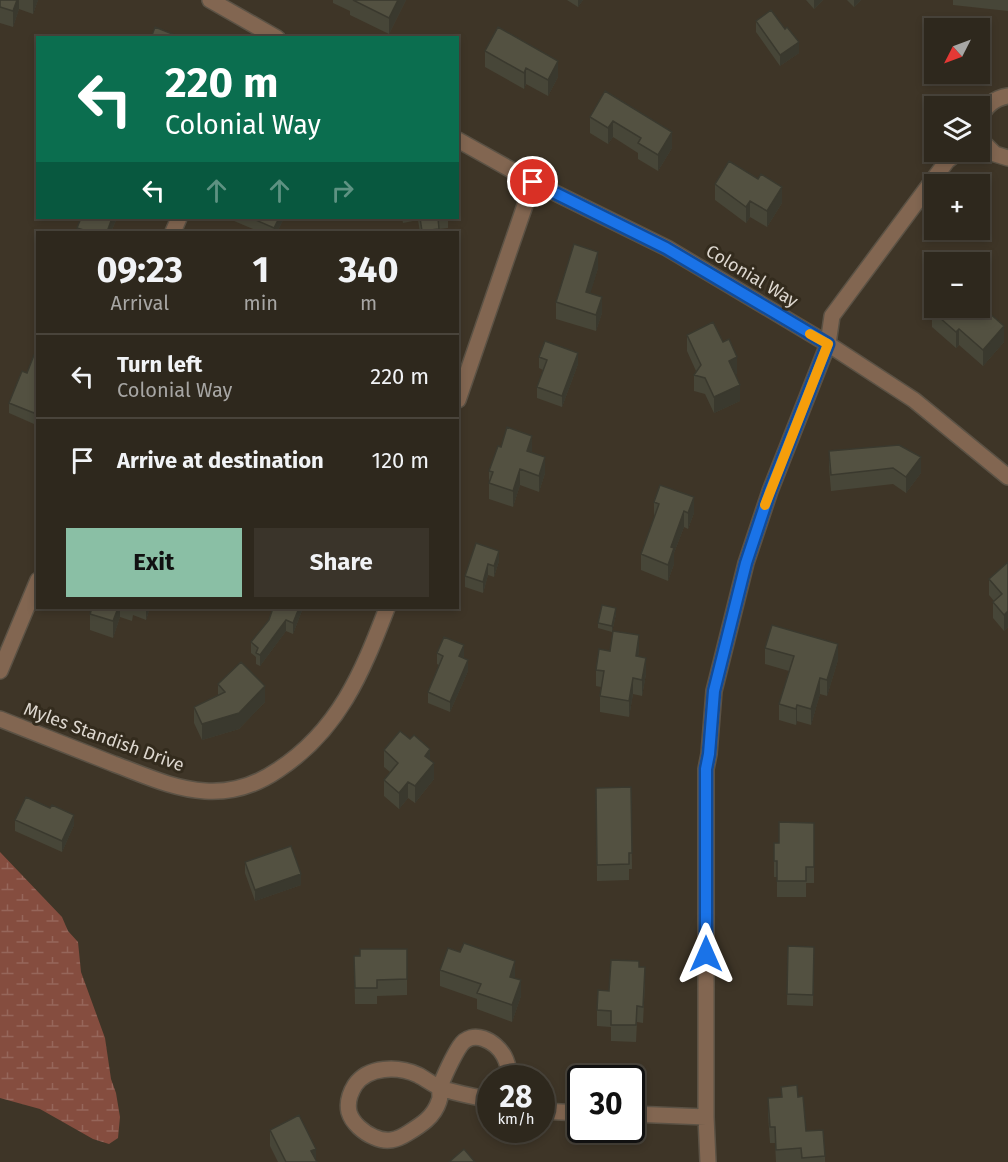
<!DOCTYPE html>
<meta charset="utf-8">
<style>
body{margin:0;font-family:"Fira Sans",sans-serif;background:#3a342a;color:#f1f3f6;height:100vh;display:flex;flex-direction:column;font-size:22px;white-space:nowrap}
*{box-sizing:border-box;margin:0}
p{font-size:20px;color:#a7a6a4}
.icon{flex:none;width:33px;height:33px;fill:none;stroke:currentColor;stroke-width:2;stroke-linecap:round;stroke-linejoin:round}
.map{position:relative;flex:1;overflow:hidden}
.sheet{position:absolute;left:36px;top:231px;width:423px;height:378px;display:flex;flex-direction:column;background:#2e281d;border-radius:0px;box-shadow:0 3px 9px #0003,0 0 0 2px #49443b}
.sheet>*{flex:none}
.top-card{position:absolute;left:36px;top:36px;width:423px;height:183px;border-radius:0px;box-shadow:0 3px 9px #0003,0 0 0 2px #49443b;background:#0b6e4f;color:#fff;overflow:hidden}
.needle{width:39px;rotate:228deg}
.tools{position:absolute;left:924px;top:18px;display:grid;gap:12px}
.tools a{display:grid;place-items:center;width:66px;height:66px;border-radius:0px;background:#2e281d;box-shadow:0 3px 9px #0003,0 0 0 2px #49443b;font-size:30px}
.speed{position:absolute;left:477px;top:1065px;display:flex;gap:12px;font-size:30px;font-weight:700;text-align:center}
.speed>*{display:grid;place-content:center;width:78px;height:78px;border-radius:50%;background:#2e281d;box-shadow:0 3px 9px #0003,0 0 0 2px #49443b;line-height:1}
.speed small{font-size:15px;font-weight:400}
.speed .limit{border:3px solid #111;border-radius:9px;background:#fff;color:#111}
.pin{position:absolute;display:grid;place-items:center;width:51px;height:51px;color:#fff;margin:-26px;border:3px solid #fff;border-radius:50%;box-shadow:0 2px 6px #0007}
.me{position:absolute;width:66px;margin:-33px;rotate:0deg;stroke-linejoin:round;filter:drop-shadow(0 0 4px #0008)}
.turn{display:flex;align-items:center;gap:21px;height:126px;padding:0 30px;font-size:27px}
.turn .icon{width:78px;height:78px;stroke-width:2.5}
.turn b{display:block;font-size:42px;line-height:51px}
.lanes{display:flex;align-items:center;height:57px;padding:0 30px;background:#0003;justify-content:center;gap:30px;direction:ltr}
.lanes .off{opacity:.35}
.eta{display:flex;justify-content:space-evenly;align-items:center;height:102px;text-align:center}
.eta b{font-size:36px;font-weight:700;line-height:42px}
.button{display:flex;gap:12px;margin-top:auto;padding:12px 30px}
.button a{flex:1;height:69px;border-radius:0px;background:#8abfa5;color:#111;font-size:24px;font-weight:700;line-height:69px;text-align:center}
.button a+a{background:#3a342a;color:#f1f3f6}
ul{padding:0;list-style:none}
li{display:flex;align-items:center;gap:18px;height:84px;padding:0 30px;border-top:2px solid #49443b}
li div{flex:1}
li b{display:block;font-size:22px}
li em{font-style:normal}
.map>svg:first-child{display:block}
.wetland{fill:url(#wetland-marsh)}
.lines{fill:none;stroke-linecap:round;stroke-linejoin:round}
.minor-casing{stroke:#5b5245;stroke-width:18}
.minor{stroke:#826651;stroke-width:15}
.wall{fill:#474638}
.shaded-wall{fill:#3a392e}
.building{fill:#535141;stroke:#3a392e;stroke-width:1.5}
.route-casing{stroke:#114b97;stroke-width:15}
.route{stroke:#1a73e8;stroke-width:10}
.slow{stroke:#f59e0b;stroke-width:10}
.labels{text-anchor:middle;stroke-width:6;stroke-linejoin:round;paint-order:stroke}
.street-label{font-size:18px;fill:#ddd7cf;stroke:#332b1d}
</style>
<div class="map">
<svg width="1008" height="1162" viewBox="0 0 1008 1162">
<defs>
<pattern id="wetland-marsh" width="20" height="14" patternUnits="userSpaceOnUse" patternTransform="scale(1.5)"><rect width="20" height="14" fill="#854d3f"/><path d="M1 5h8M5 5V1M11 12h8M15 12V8" fill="none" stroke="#96665a"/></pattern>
</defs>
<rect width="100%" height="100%" fill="#3e3527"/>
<path class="wetland" d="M 0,852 L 62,917 L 68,931 L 78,942 L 81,972 L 105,1038 L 111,1079 L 116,1093 L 120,1117 L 118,1138 L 109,1144 L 93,1139 L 40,1109 L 0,1098 Z"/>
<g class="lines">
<defs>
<path id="minor" d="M 210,0 L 277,38
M 980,119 C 985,106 995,98 1008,96
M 980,139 L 995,154 L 1008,158
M 458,140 L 533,182 L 667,248 L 828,344 L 914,400 L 1008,477
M 173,232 L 179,218
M 458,400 L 533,182
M 0,671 L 38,580
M 0,719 C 38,734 76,749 114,764 C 144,775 173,789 205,791 C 233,793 256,785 278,770 C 339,730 362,673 387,608
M 490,1100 C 474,1096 457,1094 441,1088 C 433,1085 426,1079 418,1075 C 398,1066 368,1066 355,1085 C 350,1093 347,1103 349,1112 C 352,1123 364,1133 374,1137 C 387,1143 397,1140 408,1133 C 421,1125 434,1117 439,1101 C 441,1097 439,1092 440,1088 C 443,1077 454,1055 460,1046 C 472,1028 496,1041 504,1056 C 508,1063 509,1071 510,1078
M 542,1111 L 580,1113
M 632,1114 L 706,1117
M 708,1162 L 706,1117 L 706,769 L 709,754 L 714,691 L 746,563 L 770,491 L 828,344 L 832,316 L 947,161 L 958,152"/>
</defs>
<use href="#minor" class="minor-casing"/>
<use href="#minor" class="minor"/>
</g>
<path class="wall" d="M 0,0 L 38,0 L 33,14 L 19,9 L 13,27 L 0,23 Z
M 333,0 L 406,0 L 389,34 L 350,15 L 350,11 L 333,3 Z
M 567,0 L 583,0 L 578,7 Z
M 806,0 L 823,0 L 814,9 Z
M 847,0 L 861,0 L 854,7 Z
M 953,0 L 1008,0 L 1008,11 L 953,5 Z
M 756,21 L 785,29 L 799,53 L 780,66 L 756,32 Z
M 485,51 L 558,77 L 548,96 L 526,84 L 524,89 L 485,67 Z
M 605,91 L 672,148 L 658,171 L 638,159 L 638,153 L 613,137 L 608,144 L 590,133 L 590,117 Z
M 758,179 L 782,203 L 767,227 L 750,217 L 746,223 L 715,200 L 715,184 Z
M 117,218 L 111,232 L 77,232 L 77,228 Z
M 227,218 L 284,218 L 277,232 L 260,232 Z
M 402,218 L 448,218 L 448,228 L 439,229 L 439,232 L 420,232 L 418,220 L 403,223 Z
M 598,268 L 590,293 L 602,313 L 596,331 L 556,319 L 556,302 Z
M 932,311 L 1004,342 L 983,366 L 959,345 L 956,348 L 932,327 Z
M 687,335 L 737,374 L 735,374 L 740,401 L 714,413 L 705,394 L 694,391 L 694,375 L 696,371 L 687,351 Z
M 38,356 L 38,416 L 34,424 L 9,413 L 9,403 Z
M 539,357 L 578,364 L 562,407 L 537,398 L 537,387 L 543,370 L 539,368 Z
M 501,447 L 532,452 L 532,453 L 545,473 L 539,492 L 520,485 L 513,507 L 489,499 L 489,471 Z
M 829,451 L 921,473 L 906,493 L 893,484 L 831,491 L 829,467 Z
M 654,502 L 694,513 L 688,529 L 684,527 L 674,553 L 674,564 L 668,581 L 641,570 L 641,554 L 654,518 Z
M 476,543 L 499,561 L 494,577 L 488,575 L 483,593 L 465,587 L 465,576 Z
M 1008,563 L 1008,627 L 1004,631 L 993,618 L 993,602 L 994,601 L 989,595 L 989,579 Z
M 92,608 L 150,608 L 146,620 L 133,615 L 132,621 L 120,617 L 113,638 L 90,630 L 90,614 Z
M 303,608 L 293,634 L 286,631 L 260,666 L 256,664 L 256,657 L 251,653 L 251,642 Z
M 616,614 L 612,632 L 598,628 L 598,623 Z
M 765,648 L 838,660 L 827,696 L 820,694 L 811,725 L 797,721 L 796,725 L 779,720 L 779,704 L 789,671 L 765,664 Z
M 610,651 L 639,651 L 638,656 L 646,674 L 642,696 L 633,694 L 629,717 L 600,712 L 600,696 L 601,687 L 596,686 L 596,670 Z
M 437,653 L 464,656 L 463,658 L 468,671 L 450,712 L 428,703 L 428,692 L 439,665 L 437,664 Z
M 218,684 L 265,702 L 239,729 L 202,740 L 194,723 L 194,707 L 218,695 Z
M 384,750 L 430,760 L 434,779 L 415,803 L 408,798 L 399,809 L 384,796 L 384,780 L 390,772 L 384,767 Z
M 631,787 L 632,869 L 629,869 L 629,880 L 597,881 L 596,788 Z
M 50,808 L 74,825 L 62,852 L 15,831 L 15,820 Z
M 814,823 L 814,883 L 806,883 L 806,897 L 777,897 L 777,877 L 774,877 L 774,843 L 779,843 Z
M 245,862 L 301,885 L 255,901 L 245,873 Z
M 788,946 L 814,947 L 813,1006 L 787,1005 Z
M 407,949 L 407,995 L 377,996 L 377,1004 L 355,1004 L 354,956 Z
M 639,967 L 645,983 L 643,1023 L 637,1022 L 636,1042 L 611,1041 L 611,1027 L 597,1026 L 597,1010 L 609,991 Z
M 440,970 L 515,978 L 521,996 L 512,1022 L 477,1009 L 477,999 L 440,986 Z
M 781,1087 L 798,1097 L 806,1131 L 825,1156 L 825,1162 L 776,1162 L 775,1143 L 770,1143 L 768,1114 L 768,1098 L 781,1097 Z
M 270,1130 L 316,1160 L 317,1162 L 278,1162 L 270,1146 Z"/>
<path class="shaded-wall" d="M 17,0 L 19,0 L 19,9 L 13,27 L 13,11 Z
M 33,0 L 38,0 L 33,14 Z
M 398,0 L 406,0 L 389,34 L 389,18 Z
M 578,0 L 583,0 L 578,7 Z
M 814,0 L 823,0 L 814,9 Z
M 854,0 L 861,0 L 854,7 Z
M 799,42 L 799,53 L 780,66 L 780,55 Z
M 558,61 L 558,77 L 548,96 L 548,80 Z
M 526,68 L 526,84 L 524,89 L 524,73 Z
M 613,121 L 613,137 L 608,144 L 608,128 Z
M 672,132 L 672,148 L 658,171 L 658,155 Z
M 782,187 L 782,203 L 767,227 L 767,211 Z
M 750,201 L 750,217 L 746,223 L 746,207 Z
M 112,218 L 117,218 L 111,232 L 107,232 Z
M 279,218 L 284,218 L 277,232 L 274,232 L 274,228 Z
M 598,252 L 598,268 L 586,308 L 586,292 Z
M 602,297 L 602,313 L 596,331 L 596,315 Z
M 1004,326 L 1004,342 L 983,366 L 983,350 Z
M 959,329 L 959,345 L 956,348 L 956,332 Z
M 578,353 L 578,364 L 562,407 L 562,396 Z
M 737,357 L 737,374 L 729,377 L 729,361 Z
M 740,385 L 740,401 L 714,413 L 714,397 Z
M 38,405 L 38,416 L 34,424 L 34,413 Z
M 532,436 L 532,452 L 527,467 L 527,451 Z
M 545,457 L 545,473 L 539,492 L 539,476 Z
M 921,457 L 921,473 L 906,493 L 906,477 Z
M 520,469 L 520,485 L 513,507 L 513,491 Z
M 694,497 L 694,513 L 688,529 L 688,513 Z
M 684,511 L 684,527 L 674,553 L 674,564 L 668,581 L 668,565 L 671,547 Z
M 499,551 L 499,561 L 494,577 L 494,566 Z
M 488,564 L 488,575 L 483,593 L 483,582 Z
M 118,608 L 120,608 L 120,617 L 113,638 L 113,621 Z
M 146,608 L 150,608 L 146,620 Z
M 299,608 L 303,608 L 293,634 L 293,623 Z
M 616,608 L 616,614 L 612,632 L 612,626 Z
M 1008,611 L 1008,627 L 1004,631 L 1004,615 Z
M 286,620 L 286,631 L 260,666 L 260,655 Z
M 639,635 L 639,651 L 636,672 L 636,656 Z
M 838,644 L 838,660 L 827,696 L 827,680 Z
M 464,645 L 464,656 L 459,667 L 459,656 Z
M 646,658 L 646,674 L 642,696 L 642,680 Z
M 468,660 L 468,671 L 450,712 L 450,702 Z
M 633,678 L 633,694 L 629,717 L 629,701 Z
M 820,678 L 820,694 L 811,725 L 811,709 Z
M 265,686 L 265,702 L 239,729 L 202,740 L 202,724 Z
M 797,705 L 797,721 L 796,725 L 796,709 Z
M 430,749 L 430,765 L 425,756 Z
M 434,763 L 434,779 L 415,803 L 415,786 Z
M 408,782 L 408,798 L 399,809 L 399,793 Z
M 74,815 L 74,825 L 62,852 L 62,841 Z
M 301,874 L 301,885 L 255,901 L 255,890 Z
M 515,961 L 515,978 L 510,993 L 510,977 Z
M 521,980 L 521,996 L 512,1022 L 512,1005 Z
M 316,1149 L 316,1162 L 311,1151 Z"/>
<path class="building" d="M 0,0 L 17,0 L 13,11 L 0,7 Z
M 353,0 L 398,0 L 389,18 Z
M 771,10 L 785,29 L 787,27 L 799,42 L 780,55 L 756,21 Z
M 155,27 L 175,35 L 174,38 L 151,38 Z
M 498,27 L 558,61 L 548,80 L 526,68 L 524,73 L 485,51 Z
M 605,91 L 672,132 L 658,155 L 638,143 L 641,138 L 613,121 L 608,128 L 590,117 Z
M 729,161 L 758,179 L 761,174 L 782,187 L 767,211 L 750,201 L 746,207 L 715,184 Z
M 81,218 L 112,218 L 107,232 L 90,232 L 77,228 Z
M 251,218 L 279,218 L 274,228 Z
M 420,218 L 438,218 L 439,229 L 422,231 Z
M 574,244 L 598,252 L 586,292 L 602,297 L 596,315 L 556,302 Z
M 980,305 L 1004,326 L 983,350 L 959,329 L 956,332 L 932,311 L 935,308 L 980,308 Z
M 713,322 L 723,342 L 729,339 L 737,357 L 729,361 L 740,385 L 714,397 L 705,378 L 694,375 L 701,365 L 687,335 Z
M 545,341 L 578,353 L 562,396 L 537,387 L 547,360 L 539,357 Z
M 34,355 L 38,356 L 38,405 L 34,413 L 9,403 L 22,371 L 27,373 Z
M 507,427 L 532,436 L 527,451 L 545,457 L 539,476 L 520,469 L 513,491 L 489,483 L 493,472 L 489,471 L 498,446 L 501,447 Z
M 899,445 L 921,457 L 906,477 L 893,468 L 831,475 L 829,451 Z
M 660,485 L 694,497 L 688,513 L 684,511 L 671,547 L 674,548 L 668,565 L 641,554 L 659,504 L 654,502 Z
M 476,543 L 499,551 L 494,566 L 488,564 L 483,582 L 465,576 Z
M 1008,562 L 1008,611 L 1004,615 L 993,602 L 1002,594 L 989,579 Z
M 602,605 L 616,608 L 612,626 L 598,623 Z
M 92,608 L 118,608 L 113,621 L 90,614 Z
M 273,608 L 299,608 L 293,623 L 286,620 L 260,655 L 256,653 L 258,648 L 251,642 L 269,620 Z
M 772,625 L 838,644 L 827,680 L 820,678 L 811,709 L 797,705 L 796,709 L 779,704 L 794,656 L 765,648 Z
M 613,631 L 639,635 L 636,656 L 646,658 L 642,680 L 633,678 L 629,701 L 600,696 L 604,671 L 596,670 L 599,649 L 610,651 Z
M 444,637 L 464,645 L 459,656 L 468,660 L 450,702 L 428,692 L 443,656 L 437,653 Z
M 241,662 L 265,686 L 239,713 L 202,724 L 194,707 L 225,692 L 218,684 Z
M 400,731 L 410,739 L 414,735 L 430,749 L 425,756 L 434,763 L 415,786 L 408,782 L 399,793 L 384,780 L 398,763 L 384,750 Z
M 631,787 L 632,853 L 629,853 L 629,864 L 597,865 L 596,788 Z
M 26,797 L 50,808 L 52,805 L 74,815 L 62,841 L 15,820 Z
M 779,822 L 814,823 L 814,867 L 806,867 L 806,881 L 777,881 L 777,861 L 774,861 L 774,843 L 779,843 Z
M 291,846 L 301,874 L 255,890 L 245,862 Z
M 464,943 L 515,961 L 510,977 L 521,980 L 512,1005 L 477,993 L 481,984 L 440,970 L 448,948 L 460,952 Z
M 788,946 L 814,947 L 813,995 L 787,994 Z
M 360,949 L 407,949 L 407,979 L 377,980 L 377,988 L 355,988 L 354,956 L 360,956 Z
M 611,960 L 639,961 L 639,967 L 645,967 L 643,1007 L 637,1006 L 636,1025 L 611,1025 L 611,1011 L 597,1010 L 598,990 L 609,991 Z
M 797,1085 L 798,1097 L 803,1096 L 806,1131 L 823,1130 L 825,1156 L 802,1158 L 801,1148 L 776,1150 L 775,1127 L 770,1127 L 768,1098 L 782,1097 L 781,1087 Z
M 299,1115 L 316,1149 L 311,1151 L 317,1162 L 286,1162 L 270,1130 Z
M 464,1149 L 475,1162 L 449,1162 Z"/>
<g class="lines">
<defs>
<path id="route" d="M 533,182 L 666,248 L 828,344 L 770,491 L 746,563 L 714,691 L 709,754 L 706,769 L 706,954"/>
</defs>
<use href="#route" class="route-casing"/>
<use href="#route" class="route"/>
<path class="slow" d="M 765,505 L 828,344 L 810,334"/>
</g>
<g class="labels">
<g class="street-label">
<text transform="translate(752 276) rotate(31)" y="6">Colonial Way</text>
<text transform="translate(104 737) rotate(20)" y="6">Myles Standish Drive</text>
</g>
</g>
</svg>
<div class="tools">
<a><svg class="needle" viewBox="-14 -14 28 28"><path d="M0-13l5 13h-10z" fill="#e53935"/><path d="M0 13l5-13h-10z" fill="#a7a6a4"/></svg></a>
<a><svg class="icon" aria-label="layers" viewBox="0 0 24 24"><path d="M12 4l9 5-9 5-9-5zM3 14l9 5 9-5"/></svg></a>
<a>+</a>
<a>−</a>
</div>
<div class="speed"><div>28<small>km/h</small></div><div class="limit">30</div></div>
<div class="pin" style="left:533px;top:182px;background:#d93025"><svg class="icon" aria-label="arrive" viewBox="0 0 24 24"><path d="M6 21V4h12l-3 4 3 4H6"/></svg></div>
<svg class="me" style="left:706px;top:954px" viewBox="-20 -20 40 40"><path d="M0-17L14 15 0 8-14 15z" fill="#1a73e8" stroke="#fff" stroke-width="4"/></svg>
<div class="top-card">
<div class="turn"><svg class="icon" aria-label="left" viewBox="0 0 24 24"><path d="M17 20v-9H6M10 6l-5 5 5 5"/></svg><div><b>220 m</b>Colonial Way</div></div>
<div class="lanes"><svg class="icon" aria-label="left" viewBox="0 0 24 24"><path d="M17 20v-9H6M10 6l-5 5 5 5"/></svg><svg class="icon off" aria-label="ahead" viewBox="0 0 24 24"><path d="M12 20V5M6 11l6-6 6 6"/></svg><svg class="icon off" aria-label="ahead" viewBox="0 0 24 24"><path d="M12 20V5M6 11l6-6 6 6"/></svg><svg class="icon off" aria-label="right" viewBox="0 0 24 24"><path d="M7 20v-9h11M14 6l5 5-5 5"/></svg></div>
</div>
<section class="sheet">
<div class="eta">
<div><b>09:23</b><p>Arrival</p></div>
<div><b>1</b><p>min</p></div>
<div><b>340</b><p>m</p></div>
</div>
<ul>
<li><svg class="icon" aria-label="left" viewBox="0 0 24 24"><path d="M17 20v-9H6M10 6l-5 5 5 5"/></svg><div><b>Turn left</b><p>Colonial Way</p></div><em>220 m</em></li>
<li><svg class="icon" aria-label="arrive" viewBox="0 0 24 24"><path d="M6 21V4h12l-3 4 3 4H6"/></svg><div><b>Arrive at destination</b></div><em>120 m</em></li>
</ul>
<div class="button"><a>Exit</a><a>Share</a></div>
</section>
</div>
